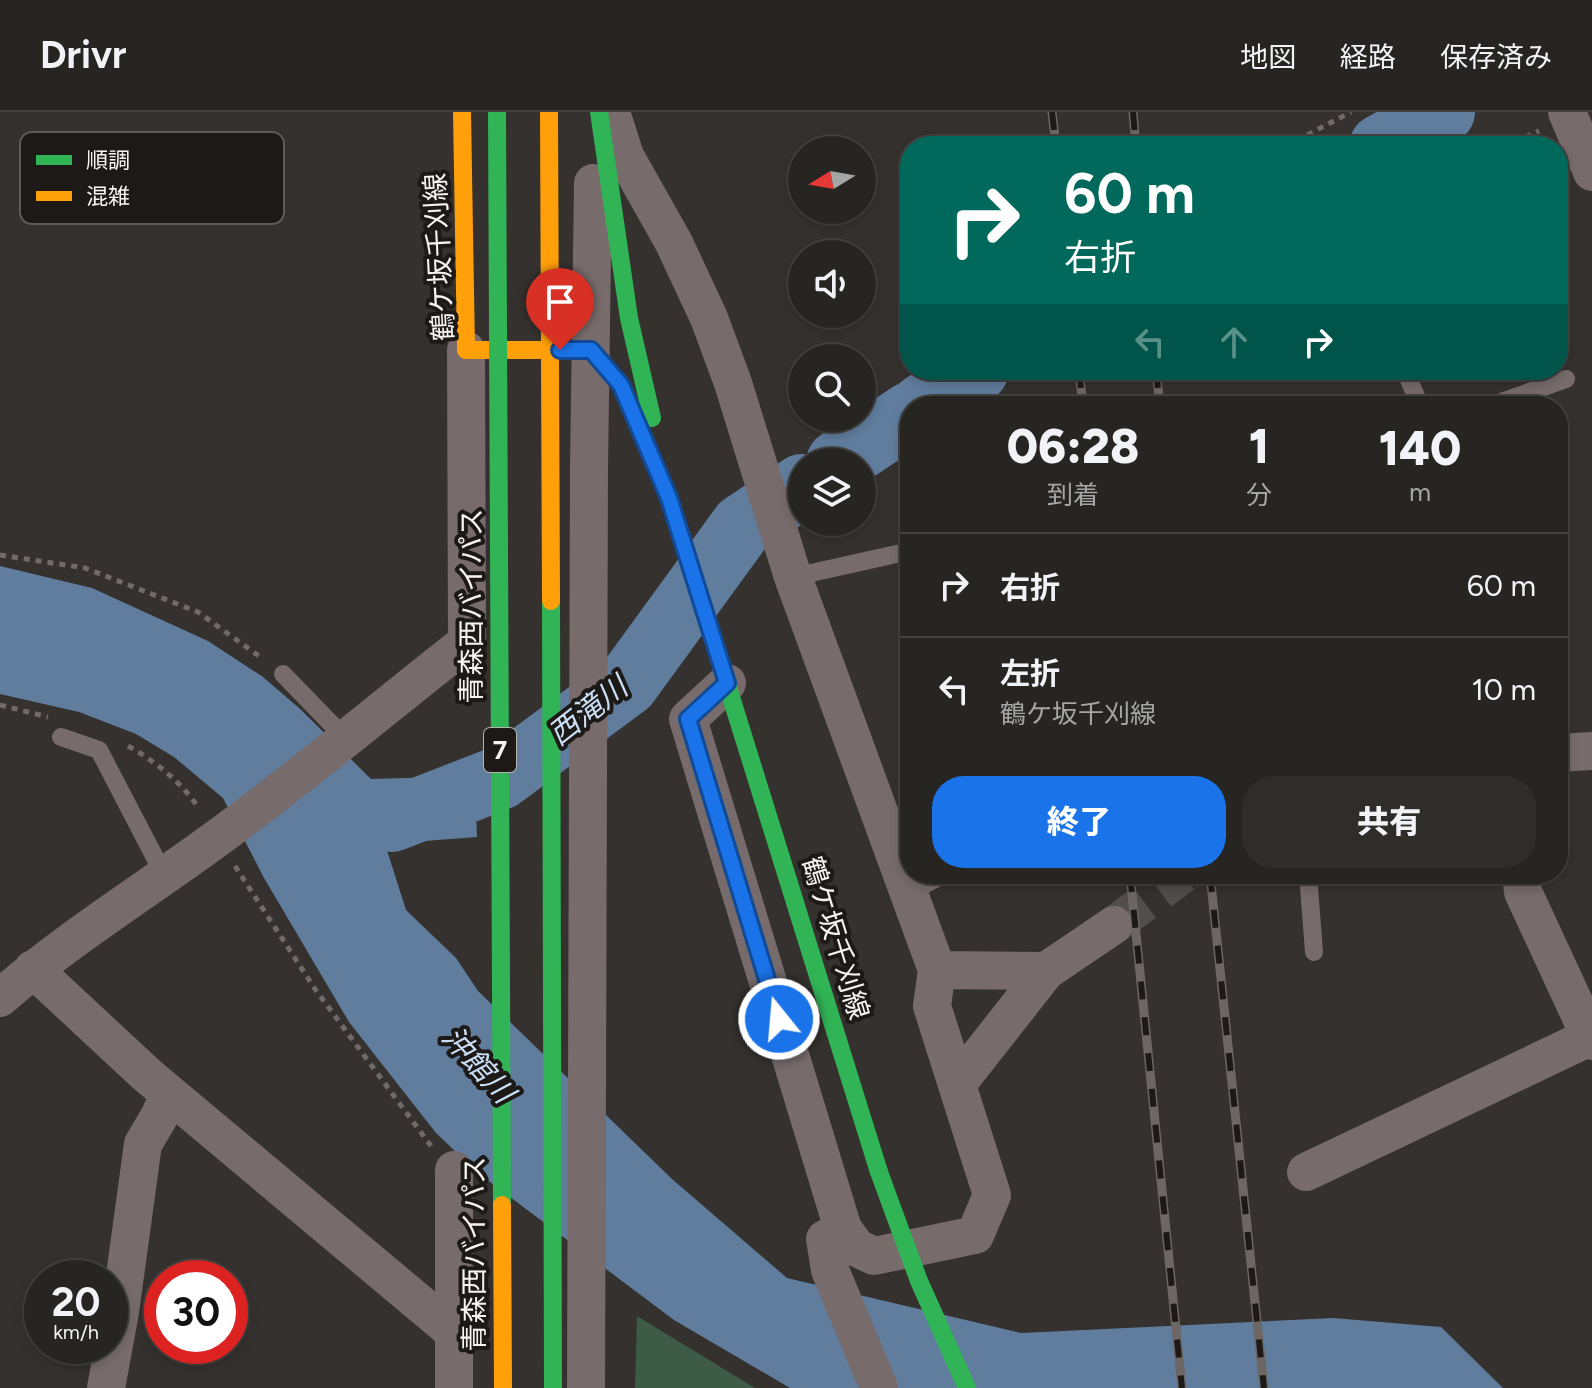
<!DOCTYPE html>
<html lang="ja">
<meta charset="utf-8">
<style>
body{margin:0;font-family:Figtree,"Noto Sans JP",sans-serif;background:#2f2d2a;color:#f1f3f6;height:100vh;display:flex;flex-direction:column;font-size:30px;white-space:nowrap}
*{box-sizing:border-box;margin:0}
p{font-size:26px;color:#a4a5a5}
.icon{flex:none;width:44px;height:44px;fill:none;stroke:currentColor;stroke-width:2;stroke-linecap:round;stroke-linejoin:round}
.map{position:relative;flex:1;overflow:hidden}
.panel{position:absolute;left:900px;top:284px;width:668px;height:488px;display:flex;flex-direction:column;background:#272522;border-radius:32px;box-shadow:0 4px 12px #0003,0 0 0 2px #434240}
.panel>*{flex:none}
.guide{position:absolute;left:900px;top:24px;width:668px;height:244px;border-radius:32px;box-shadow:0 4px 12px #0003,0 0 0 2px #434240;background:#00695c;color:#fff;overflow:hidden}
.needle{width:52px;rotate:259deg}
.tools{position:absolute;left:788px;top:24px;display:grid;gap:16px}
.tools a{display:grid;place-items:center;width:88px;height:88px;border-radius:50%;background:#272522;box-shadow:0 4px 12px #0003,0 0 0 2px #434240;font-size:40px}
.speed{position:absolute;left:24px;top:1148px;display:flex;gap:16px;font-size:40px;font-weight:700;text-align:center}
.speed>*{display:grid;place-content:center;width:104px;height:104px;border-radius:50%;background:#272522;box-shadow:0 4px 12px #0003,0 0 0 2px #434240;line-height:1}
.speed small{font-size:20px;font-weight:400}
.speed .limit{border:12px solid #d22;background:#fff;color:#111}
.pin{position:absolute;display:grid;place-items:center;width:68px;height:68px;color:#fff;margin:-82px -34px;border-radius:50% 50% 50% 0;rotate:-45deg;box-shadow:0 0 8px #0007}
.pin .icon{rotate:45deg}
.me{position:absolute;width:88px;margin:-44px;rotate:343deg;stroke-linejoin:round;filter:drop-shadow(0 0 6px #0008)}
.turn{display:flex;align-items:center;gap:28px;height:168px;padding:0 32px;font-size:36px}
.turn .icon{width:104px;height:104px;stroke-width:2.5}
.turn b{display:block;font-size:56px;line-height:68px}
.lanes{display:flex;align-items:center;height:76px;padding:0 32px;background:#0003;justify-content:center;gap:40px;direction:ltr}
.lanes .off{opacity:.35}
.eta{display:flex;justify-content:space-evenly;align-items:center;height:136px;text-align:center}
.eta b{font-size:48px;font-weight:800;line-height:56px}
.action{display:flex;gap:16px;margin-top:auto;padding:16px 32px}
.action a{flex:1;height:92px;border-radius:32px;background:#1a73e8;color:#fff;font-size:32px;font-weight:800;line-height:92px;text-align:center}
.action a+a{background:#2f2d2a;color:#f1f3f6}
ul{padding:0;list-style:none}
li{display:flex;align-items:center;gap:24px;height:104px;padding:0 32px;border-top:2px solid #434240}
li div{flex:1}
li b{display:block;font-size:30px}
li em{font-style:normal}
header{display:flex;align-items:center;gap:48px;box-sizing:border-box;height:112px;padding:0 40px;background:#272522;border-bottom:2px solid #434240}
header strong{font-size:38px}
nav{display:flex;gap:44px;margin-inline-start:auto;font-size:28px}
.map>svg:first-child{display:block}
.green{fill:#3e5b47}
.water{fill:#607d9e}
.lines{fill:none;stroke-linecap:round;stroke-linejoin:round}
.river{stroke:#607d9e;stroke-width:64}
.street-tunnel{stroke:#514e4b;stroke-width:38;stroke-dasharray:38 19;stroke-linecap:butt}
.path{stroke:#726a6a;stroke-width:5;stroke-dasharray:6 6;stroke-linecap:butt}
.lane{stroke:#776b6c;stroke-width:18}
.street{stroke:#776b6c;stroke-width:38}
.fast{stroke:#30b455;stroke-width:18}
.slow{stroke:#ff9f0a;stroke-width:18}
.rail-casing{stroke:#6c6665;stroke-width:9}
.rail{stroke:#1c1917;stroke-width:6;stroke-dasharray:18;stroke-linecap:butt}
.fast-bridge{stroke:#30b455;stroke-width:18}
.slow-bridge{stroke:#ff9f0a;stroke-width:18}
.route-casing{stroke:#114b97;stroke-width:20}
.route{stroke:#1a73e8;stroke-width:14}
.labels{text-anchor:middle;stroke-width:8;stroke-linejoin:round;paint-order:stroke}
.shield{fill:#1c1917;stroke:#b5b2af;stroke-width:2}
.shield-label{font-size:26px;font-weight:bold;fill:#f6f3f0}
.street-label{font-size:28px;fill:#f6f3f0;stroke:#1c1917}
.water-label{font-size:30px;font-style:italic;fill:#cadff6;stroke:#1c1917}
.key{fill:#1c1917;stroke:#5d5a58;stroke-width:2}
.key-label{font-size:22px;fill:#f6f3f0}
</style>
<header>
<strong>Drivr</strong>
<nav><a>地図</a><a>経路</a><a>保存済み</a></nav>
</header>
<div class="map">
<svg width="1592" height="1276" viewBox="0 0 1592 1276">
<rect width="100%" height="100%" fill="#34312e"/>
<path class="green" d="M 637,1204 L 755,1276 L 635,1276 Z"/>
<path class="water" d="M 0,454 L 92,476 L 208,529 L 263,565 L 299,596 L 371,667 L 442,665 L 474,655 L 477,725 L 385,732 L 406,798 L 456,846 L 478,879 L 672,1067 L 787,1166 L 1021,1221 L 1333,1206 L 1441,1215 L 1503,1276 L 790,1276 L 674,1208 L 478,1061 L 436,1021 L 349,910 L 264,766 L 223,686 L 174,645 L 136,622 L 79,600 L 0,582 Z"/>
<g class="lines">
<path class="river" d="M 1381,34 L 1443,0
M 922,294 L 977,258
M 838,350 L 910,302
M 392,708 L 500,666 L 627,572 L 742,414 L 802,374"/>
<path class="street-tunnel" d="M 1114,813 L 1183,762"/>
<path class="path" d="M 1286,34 L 1351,0
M 1503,34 L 1539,19
M 0,443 L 85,456 L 198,500 L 263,547
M 0,593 L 48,605
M 128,634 C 156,650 180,669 198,695
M 235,754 L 315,877 L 431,1034"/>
<path class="lane" d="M 1405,258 L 1420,294
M 1490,294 L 1566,267
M 793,465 L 910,439
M 283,562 L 347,628
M 61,625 L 99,638 L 164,763
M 1308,762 L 1314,840
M 908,781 L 945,762"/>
<path class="street" d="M 611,0 L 625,44 L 674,131 L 709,206 L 733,271 L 793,465 L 937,858 L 932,894 L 992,1083 L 975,1123 L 874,1144 L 857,1136 L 843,1117 L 688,607 L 727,571
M 1567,0 L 1592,60
M 1558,641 L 1592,639
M 1521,762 L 1523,780 L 1592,929
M 33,857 L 147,963 L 455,1221
M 937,858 L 1046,859 L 1114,813
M 0,886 C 72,823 155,773 231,716 C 312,656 388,592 467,530 L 466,238
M 958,971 L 1046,859
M 454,1058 L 454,1276
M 1306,1060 L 1590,925
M 843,1117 L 825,1127 L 830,1158 L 879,1276
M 106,1276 L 120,1200 L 143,1032 L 159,1005 L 169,983
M 586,1276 L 589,357 L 593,71"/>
<path class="fast" d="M 599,0 L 629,206 L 652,306
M 595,243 L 621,273 L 669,386 L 879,1060"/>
<path class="slow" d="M 462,0 L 466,238 L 591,238 L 595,243"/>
<defs>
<path id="rail" d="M 1052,0 L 1056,34
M 1133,0 L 1136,34
M 1079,258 L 1083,294
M 1156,258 L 1160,294
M 1130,762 L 1182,1276
M 1210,762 L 1264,1276"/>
</defs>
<use href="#rail" class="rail-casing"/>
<use href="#rail" class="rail"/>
<path class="fast-bridge" d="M 497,0 L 502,1093
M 551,489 L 553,1276
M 879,1060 L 919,1169 L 967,1276"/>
<path class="slow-bridge" d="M 549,0 L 551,489
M 502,1093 L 503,1276"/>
</g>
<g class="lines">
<defs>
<path id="route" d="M 560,238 L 591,238 L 621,273 L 669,386 L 727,571 L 688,607 L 779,907"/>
</defs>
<use href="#route" class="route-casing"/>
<use href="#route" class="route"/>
</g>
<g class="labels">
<rect class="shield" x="484" y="616" width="32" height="44" rx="6"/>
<g class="shield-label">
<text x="500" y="647">7</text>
</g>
<g class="street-label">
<text transform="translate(439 145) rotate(-93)" y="10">鶴ケ坂千刈線</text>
<text transform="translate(471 494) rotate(-90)" y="10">青森西バイパス</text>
<text transform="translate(836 826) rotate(73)" y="10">鶴ケ坂千刈線</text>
<text transform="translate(474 1142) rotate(-90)" y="10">青森西バイパス</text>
</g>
<g class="water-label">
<text transform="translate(588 599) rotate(-38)" y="10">西滝川</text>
<text transform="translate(478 953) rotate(48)" y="10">沖館川</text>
</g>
</g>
<rect x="20" y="20" width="264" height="92" rx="12" class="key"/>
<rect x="36" y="43" width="36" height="10" fill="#30b455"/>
<rect x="36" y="79" width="36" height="10" fill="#ff9f0a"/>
<g class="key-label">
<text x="86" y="56">順調</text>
<text x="86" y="92">混雑</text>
</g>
</svg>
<div class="tools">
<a><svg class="needle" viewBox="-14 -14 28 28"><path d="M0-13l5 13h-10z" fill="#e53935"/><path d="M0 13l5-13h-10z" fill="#a4a5a5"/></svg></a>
<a><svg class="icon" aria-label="sound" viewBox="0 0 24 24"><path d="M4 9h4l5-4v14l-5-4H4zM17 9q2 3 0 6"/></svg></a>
<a><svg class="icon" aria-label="search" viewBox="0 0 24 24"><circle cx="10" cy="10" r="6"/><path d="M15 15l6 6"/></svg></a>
<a><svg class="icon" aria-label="layers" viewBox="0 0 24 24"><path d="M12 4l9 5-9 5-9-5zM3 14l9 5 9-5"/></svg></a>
</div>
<div class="speed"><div>20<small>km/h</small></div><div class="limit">30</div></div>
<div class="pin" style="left:560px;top:238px;background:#d93025"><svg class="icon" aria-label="arrive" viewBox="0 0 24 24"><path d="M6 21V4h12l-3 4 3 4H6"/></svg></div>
<svg class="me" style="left:779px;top:907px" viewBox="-20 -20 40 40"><circle r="17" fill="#1a73e8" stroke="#fff" stroke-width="3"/><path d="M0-11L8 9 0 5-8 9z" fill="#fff"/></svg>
<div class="guide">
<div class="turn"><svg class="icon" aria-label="right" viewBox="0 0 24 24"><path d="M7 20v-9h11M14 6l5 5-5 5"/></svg><div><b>60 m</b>右折</div></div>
<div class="lanes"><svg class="icon off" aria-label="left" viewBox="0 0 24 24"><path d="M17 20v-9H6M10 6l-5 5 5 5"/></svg><svg class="icon off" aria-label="ahead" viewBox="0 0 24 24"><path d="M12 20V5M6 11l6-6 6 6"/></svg><svg class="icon" aria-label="right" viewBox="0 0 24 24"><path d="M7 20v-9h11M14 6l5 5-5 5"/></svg></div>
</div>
<section class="panel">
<div class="eta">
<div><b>06:28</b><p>到着</p></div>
<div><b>1</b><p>分</p></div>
<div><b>140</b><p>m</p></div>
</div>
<ul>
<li><svg class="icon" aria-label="right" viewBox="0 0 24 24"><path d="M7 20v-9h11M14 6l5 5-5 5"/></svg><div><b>右折</b></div><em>60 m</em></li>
<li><svg class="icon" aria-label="left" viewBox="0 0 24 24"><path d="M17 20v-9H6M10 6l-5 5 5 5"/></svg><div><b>左折</b><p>鶴ケ坂千刈線</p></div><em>10 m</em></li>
</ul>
<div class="action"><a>終了</a><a>共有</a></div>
</section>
</div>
